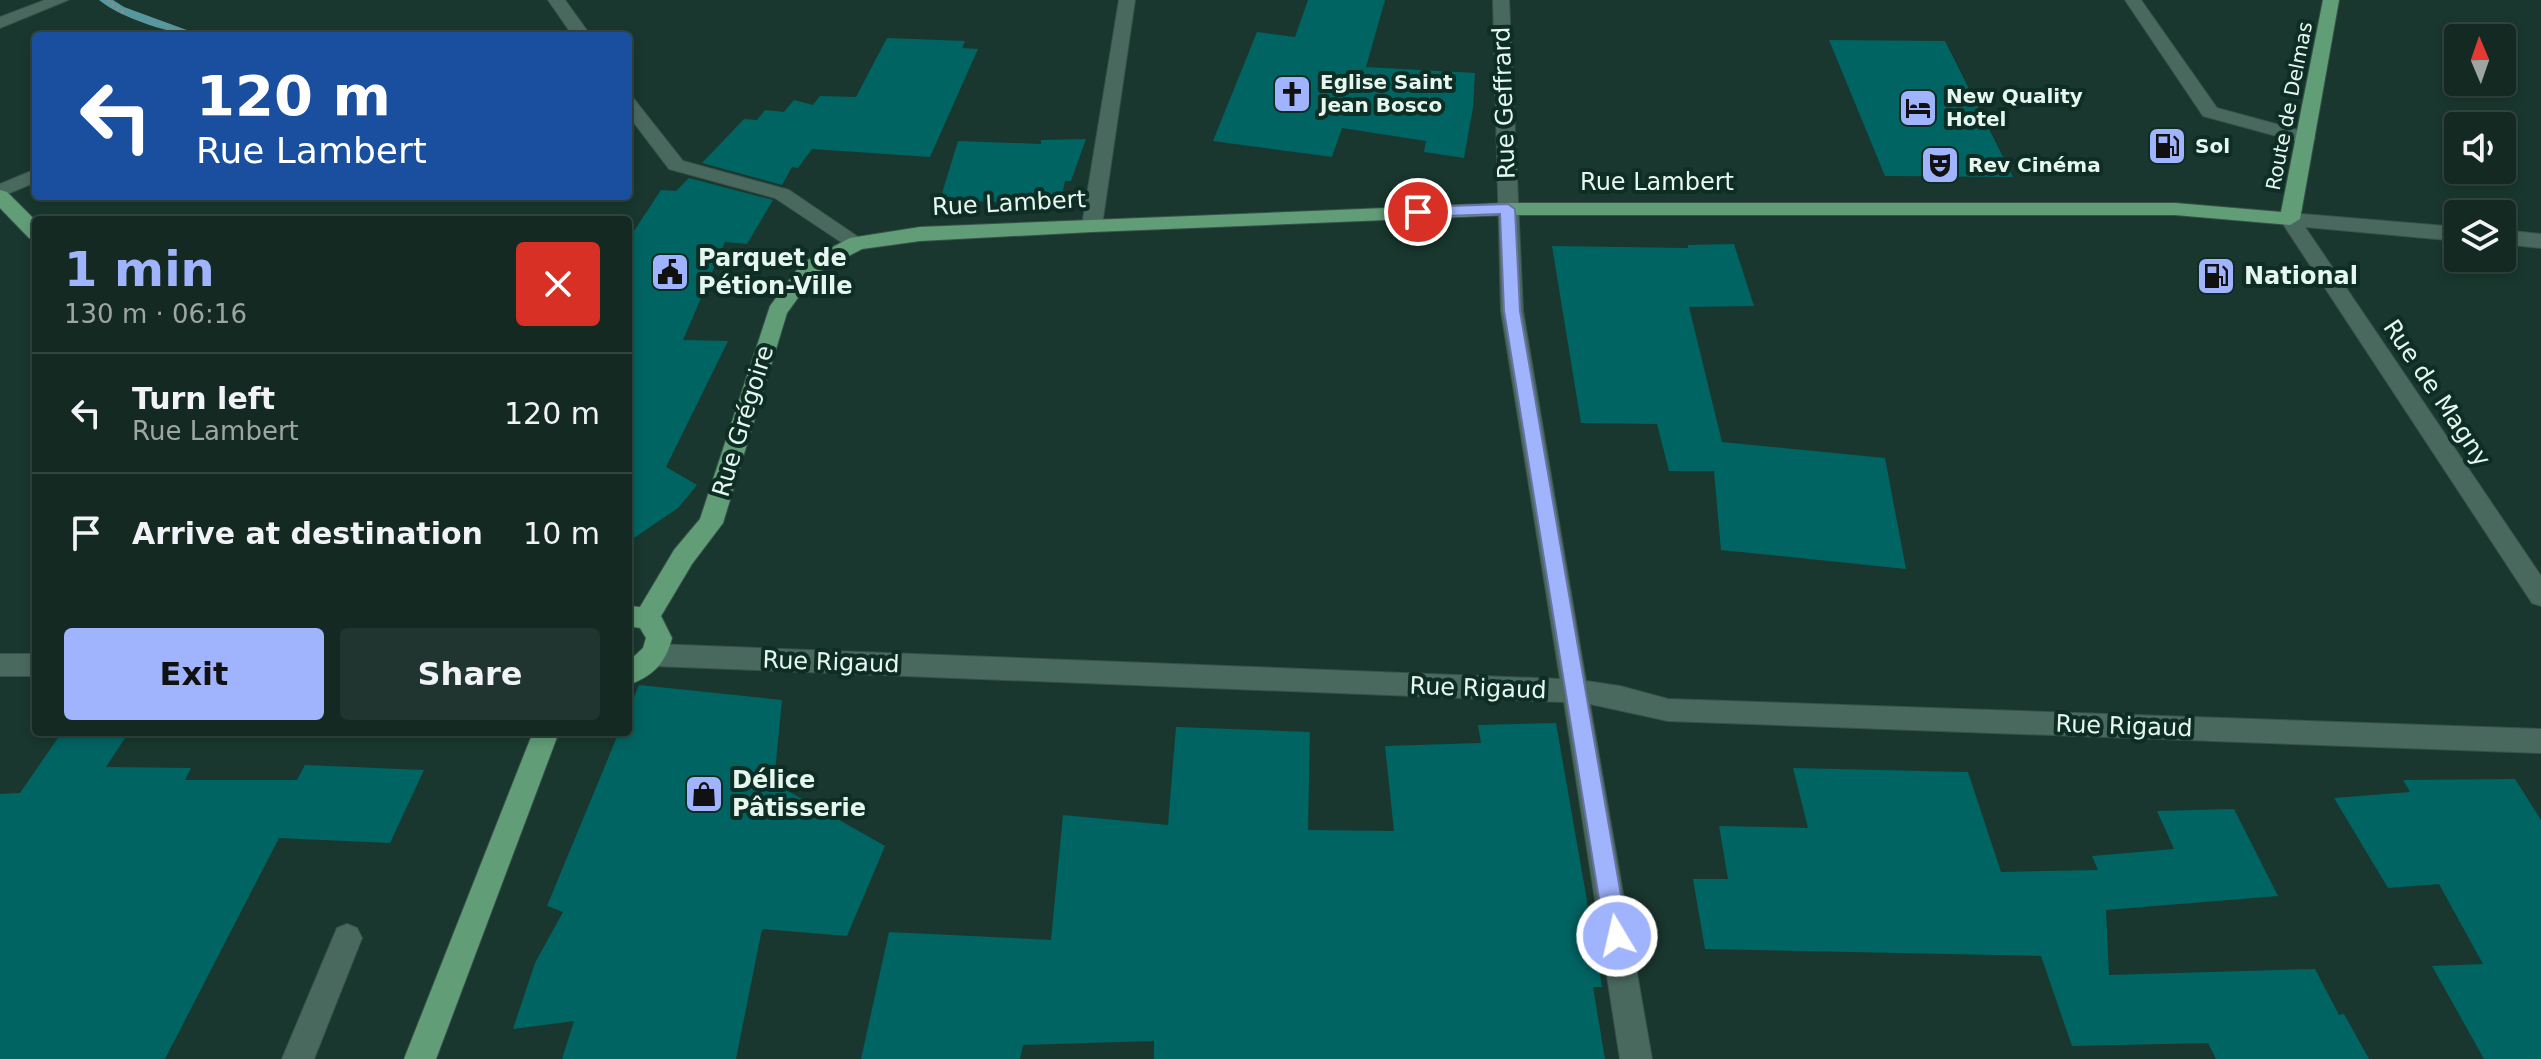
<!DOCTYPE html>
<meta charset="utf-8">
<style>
body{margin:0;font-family:"DejaVu Sans",sans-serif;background:#20352f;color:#f1f3f6;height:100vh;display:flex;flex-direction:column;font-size:30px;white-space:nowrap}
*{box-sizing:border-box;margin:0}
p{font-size:26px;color:#9da6a5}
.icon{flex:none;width:44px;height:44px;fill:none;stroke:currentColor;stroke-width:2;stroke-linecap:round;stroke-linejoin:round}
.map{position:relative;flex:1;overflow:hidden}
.drawer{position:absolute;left:32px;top:216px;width:600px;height:520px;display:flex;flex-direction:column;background:#132922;border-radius:8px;box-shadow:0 4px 12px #0003,0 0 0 2px #324540}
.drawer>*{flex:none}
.banner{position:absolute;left:32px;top:32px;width:600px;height:168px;border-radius:8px;box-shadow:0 4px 12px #0003,0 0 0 2px #324540;background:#1a4fa0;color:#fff;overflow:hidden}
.needle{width:52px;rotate:358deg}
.controls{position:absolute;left:2444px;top:24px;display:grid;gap:16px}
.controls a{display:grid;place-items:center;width:72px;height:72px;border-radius:8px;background:#132922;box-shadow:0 4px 12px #0003,0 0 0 2px #324540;font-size:40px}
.pin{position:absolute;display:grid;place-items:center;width:68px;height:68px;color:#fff;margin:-34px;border:4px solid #fff;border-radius:50%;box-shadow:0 2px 8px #0007}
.me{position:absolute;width:88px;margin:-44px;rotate:351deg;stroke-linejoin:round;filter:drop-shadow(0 0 6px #0008)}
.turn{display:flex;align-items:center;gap:28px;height:168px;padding:0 32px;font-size:36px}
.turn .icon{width:104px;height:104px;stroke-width:2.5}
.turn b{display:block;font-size:56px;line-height:68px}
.round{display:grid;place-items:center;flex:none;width:84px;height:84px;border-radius:8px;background:#20352f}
.overview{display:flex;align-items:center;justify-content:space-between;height:136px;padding:0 32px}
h1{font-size:48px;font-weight:600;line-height:60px;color:#a0b3fd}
.primary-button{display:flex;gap:16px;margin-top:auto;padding:16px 32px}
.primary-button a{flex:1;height:92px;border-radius:8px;background:#a0b3fd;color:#111;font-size:32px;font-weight:600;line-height:92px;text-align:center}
.primary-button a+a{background:#20352f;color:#f1f3f6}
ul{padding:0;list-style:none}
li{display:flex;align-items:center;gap:24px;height:120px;padding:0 32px;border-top:2px solid #324540}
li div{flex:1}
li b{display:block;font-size:30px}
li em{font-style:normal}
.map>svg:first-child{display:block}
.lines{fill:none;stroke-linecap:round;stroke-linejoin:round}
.stream{fill:#58979f;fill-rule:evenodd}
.building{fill:#006462}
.minor-casing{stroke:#38524a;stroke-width:2}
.major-casing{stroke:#38524a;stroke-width:2}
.path{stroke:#7a928a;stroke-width:4;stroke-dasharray:3 3;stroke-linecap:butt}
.minor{fill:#4a695e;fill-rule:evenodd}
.major{fill:#619e77;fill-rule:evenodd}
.route{fill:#a0b3fd;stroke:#6874a4;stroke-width:2}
.labels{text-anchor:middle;stroke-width:8;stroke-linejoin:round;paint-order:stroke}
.far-poi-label{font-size:20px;font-weight:bold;fill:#e6f7f0;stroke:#0e2d24;text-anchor:start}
.far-street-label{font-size:20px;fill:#e6f7f0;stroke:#0e2d24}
.street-label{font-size:24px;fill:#e6f7f0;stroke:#0e2d24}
.poi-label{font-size:24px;font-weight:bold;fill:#e6f7f0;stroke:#0e2d24;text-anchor:start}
</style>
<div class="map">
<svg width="2541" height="1059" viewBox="0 0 2541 1059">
<rect width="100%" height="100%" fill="#19372e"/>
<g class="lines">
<path class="stream" d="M 99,0 L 113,0 L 124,7 L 203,36 C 176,36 120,18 99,0 Z"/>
</g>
<path class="building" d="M 1308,0 L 1385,0 L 1366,67 L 1475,73 L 1473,107 L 1464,158 L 1424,152 L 1426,141 L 1342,128 L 1332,157 L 1213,141 L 1257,32 L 1295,37 Z
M 887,38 L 965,41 L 962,48 L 978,49 L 930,157 L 812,149 L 798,168 L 792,167 L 782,185 L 702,163 L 744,119 L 757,120 L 765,110 L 784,112 L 794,100 L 813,105 L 820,96 L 856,97 Z
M 1829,40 L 1945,41 L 2013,177 L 1885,176 Z
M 1086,139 L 1071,181 L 1065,181 L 1060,204 L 940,200 L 958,141 L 1041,144 L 1041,140 Z
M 689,178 L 773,200 L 747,244 L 725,242 L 683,340 L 728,341 L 666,467 L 697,485 L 678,508 L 631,540 L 628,547 L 628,240 L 661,190 L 676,191 Z
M 1734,244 L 1754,306 L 1689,307 L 1722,442 L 1885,458 L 1906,569 L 1721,550 L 1714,471 L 1669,471 L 1657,424 L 1581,423 L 1552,246 L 1688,248 L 1688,245 Z
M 639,685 L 782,700 L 774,783 L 885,846 L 847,936 L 762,929 L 736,1059 L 562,1059 L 574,1021 L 513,1029 L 535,963 L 563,912 L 547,906 L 619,732 L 628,732 L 628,711 Z
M 1556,723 L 1602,987 L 1593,987 L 1605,1059 L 1154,1059 L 1154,1041 L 1023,1045 L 1020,1059 L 861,1059 L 889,932 L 1051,940 L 1063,815 L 1168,825 L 1176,727 L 1310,732 L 1308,830 L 1394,831 L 1385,746 L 1481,743 L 1478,725 Z
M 60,735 L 127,735 L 106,767 L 191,768 L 185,780 L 297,780 L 305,765 L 424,770 L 390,843 L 279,838 L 165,1059 L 0,1059 L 0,794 L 20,793 Z
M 1793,768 L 1968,772 L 2001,872 L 2098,870 L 2092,856 L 2174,849 L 2157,811 L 2234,809 L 2278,896 L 2106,910 L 2109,975 L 2315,969 L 2339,1015 L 2344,1014 L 2369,1059 L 2216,1059 L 2208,1043 L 2072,1046 L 2041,956 L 1705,949 L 1693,879 L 1728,879 L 1719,826 L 1808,828 Z
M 2515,779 L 2541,820 L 2541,1059 L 2484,1059 L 2432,966 L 2483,964 L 2439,884 L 2388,888 L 2334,798 L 2410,792 L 2403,780 Z"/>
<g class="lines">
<defs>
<path id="minor" d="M 45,0 L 68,0 L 0,28 L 0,17 Z
M 548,0 L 565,0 L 591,36 L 573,36 Z
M 1119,0 L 1135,0 L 1102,225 L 1092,232 L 1082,225 Z
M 1493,0 L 1509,0 L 1523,311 L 1586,681 L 1620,686 L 1668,699 L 2541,729 L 2541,753 L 1668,721 L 1590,704 L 1652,1059 L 1620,1059 L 1564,702 L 654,666 L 645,663 L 641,655 L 645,647 L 654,644 L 1560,679 L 1501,311 Z
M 2125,0 L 2141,0 L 2217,108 L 2313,134 L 2315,138 L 2313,142 L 2306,144 L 2203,116 Z
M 628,98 L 634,99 L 683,161 L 789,190 L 867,243 L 857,250 L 850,248 L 775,198 L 669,169 L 628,115 Z
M 36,169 L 36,182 L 0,197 L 0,184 Z
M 2290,213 L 2458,227 L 2458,241 L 2305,227 L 2541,576 L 2541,606 L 2532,603 L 2283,224 L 2280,219 Z
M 2502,230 L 2541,234 L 2541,248 L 2502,244 Z
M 0,654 L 36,654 L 36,676 L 0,676 Z
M 347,924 L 357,928 L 362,938 L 314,1059 L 282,1059 L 337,928 Z"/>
<path id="major" d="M 2323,0 L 2339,0 L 2300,219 L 2290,225 L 2175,215 L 1508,215 L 1092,232 L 920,241 L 862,249 L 816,273 L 787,313 L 723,523 L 692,564 L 661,616 L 672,638 C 666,663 652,677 628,685 L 628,662 L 643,648 L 646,638 L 640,628 L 628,626 L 628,606 L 640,607 L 674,550 L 700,519 L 770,306 L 802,263 L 850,238 L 920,227 L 1508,203 L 2175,203 L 2281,212 Z
M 0,190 L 7,192 L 36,221 L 36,240 L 29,238 L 0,208 Z
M 533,732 L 559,732 L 436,1059 L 404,1059 Z"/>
</defs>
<use href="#minor" class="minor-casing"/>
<use href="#major" class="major-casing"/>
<path class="path" d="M 107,0 L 124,13"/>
<use href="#minor" class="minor"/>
<use href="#major" class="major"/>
</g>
<path class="route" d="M 1508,204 L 1515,209 L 1520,311 L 1628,936 L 1624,944 L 1617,947 L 1609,944 L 1605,936 L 1504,311 L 1500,214 L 1418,217 L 1411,212 L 1418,207 Z"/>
<defs>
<symbol id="church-square" viewBox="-11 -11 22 22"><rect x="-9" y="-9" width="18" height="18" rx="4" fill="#a0b3fd" stroke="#0e2d24"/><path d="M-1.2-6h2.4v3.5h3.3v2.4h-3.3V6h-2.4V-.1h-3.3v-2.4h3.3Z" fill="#111"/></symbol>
<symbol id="hotel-square" viewBox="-11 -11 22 22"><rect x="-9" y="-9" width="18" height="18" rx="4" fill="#a0b3fd" stroke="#0e2d24"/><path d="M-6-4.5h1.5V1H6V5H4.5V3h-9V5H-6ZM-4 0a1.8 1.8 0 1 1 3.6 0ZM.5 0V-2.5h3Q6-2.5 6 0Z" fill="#111"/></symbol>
<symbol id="fuel-square" viewBox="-11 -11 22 22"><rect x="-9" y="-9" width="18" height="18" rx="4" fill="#a0b3fd" stroke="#0e2d24"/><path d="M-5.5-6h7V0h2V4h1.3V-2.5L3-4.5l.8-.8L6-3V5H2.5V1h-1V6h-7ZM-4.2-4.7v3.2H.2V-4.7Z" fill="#111"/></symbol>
<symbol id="theatre-square" viewBox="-11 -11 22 22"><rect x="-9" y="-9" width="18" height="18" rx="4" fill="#a0b3fd" stroke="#0e2d24"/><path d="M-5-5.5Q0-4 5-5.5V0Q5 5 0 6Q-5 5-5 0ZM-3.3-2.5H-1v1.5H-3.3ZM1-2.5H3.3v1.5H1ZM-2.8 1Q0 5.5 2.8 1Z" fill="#111"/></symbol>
<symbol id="civic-square" viewBox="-11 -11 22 22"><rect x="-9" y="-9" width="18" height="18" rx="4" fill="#a0b3fd" stroke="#0e2d24"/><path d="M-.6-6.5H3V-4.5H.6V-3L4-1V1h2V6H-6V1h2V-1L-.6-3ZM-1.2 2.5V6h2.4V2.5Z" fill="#111"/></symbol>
<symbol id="shop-square" viewBox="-11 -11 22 22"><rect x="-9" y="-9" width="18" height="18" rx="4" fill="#a0b3fd" stroke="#0e2d24"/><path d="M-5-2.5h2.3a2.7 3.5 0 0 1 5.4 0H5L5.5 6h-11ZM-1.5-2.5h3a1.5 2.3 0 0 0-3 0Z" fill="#111"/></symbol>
</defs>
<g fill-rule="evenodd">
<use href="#church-square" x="1270" y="72" width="44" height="44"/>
<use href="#hotel-square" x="1896" y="86" width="44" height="44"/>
<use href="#fuel-square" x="2145" y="124" width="44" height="44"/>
<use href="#theatre-square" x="1918" y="143" width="44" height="44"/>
<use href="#civic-square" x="648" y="250" width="44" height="44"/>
<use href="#fuel-square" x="2194" y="254" width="44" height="44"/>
<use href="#shop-square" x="682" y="772" width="44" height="44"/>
</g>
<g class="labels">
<g class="far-poi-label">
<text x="1320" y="89">Eglise Saint<tspan x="1320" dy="23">Jean Bosco</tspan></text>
<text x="1946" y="103">New Quality<tspan x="1946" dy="23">Hotel</tspan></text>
<text x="2195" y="153">Sol</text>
<text x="1968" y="172">Rev Cinéma</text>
</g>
<g class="far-street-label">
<text transform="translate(2289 106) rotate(-79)" y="7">Route de Delmas</text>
</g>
<g class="street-label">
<text transform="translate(1504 103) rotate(-92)" y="8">Rue Geffrard</text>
<text x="1657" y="190">Rue Lambert</text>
<text transform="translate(1009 203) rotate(-3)" y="8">Rue Lambert</text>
<text transform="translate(2437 393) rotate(56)" y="8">Rue de Magny</text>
<text transform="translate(743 421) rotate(-73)" y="8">Rue Grégoire</text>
<text transform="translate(831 662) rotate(2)" y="8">Rue Rigaud</text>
<text transform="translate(1478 688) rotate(2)" y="8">Rue Rigaud</text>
<text transform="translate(2124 726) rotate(2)" y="8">Rue Rigaud</text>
</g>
<g class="poi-label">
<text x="698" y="266">Parquet de<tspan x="698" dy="28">Pétion-Ville</tspan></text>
<text x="2244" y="284">National</text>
<text x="732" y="788">Délice<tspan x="732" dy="28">Pâtisserie</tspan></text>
</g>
</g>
</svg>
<div class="controls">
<a><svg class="needle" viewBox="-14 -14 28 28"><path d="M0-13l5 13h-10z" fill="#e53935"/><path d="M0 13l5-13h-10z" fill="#9da6a5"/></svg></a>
<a><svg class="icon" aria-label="sound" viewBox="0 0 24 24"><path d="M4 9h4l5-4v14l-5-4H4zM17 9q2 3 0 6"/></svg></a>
<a><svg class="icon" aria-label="layers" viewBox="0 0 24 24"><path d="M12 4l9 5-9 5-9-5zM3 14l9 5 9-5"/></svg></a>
</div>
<div class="pin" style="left:1418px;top:212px;background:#d93025"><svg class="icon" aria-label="arrive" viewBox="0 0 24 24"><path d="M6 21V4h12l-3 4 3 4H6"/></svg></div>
<svg class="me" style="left:1617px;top:936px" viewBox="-20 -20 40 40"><circle r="17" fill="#a0b3fd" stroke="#fff" stroke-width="3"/><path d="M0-11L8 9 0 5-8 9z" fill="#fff"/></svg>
<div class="banner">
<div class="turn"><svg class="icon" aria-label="left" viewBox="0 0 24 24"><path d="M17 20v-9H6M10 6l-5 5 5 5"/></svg><div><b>120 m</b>Rue Lambert</div></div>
</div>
<section class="drawer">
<div class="overview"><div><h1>1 min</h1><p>130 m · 06:16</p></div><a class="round" style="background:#d93025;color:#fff"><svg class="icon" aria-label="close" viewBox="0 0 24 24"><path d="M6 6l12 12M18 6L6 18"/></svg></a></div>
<ul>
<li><svg class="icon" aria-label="left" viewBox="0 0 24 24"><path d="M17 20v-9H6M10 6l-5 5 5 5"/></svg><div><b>Turn left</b><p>Rue Lambert</p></div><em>120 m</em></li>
<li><svg class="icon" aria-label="arrive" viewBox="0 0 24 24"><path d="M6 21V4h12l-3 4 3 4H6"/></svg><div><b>Arrive at destination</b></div><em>10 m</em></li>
</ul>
<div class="primary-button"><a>Exit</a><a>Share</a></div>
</section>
</div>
